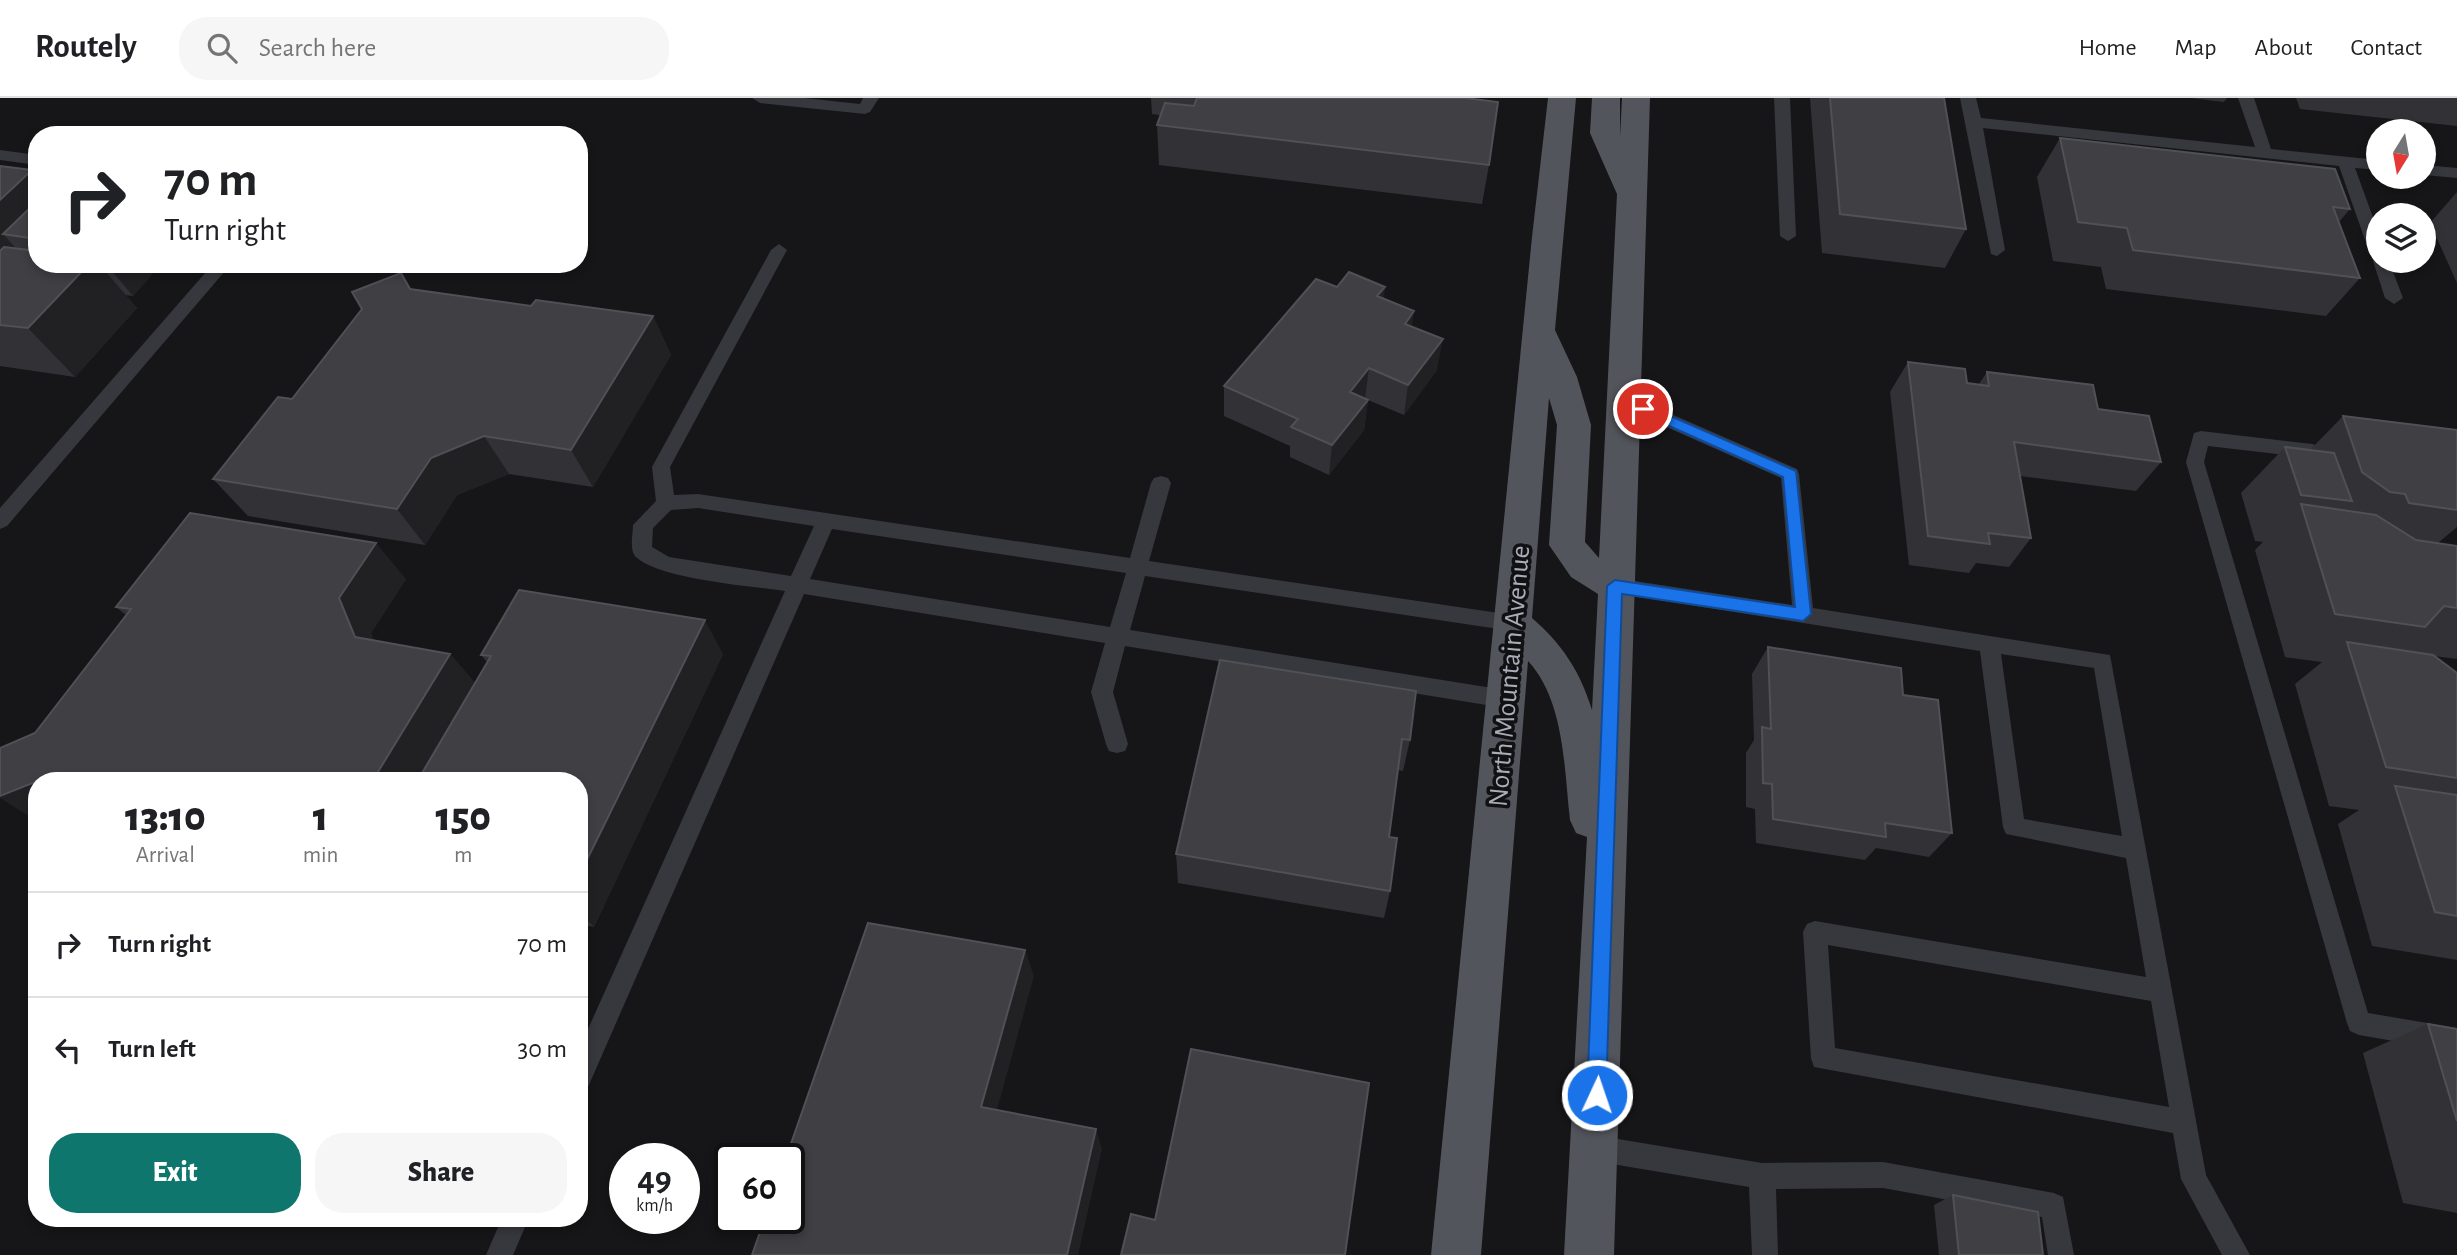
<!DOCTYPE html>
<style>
body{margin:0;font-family:"Alegreya Sans",sans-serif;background:#f6f6f6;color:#202124;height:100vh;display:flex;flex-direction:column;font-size:26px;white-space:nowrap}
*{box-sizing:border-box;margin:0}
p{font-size:23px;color:#757577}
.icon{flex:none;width:38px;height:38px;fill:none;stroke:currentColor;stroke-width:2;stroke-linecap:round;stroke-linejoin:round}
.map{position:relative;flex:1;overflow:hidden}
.side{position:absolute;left:28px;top:674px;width:560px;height:455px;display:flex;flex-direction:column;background:#fff;border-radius:28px;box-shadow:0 4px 10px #0003}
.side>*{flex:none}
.hud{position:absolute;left:28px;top:28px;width:560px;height:147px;border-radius:28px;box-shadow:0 4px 10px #0003;background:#fff;color:#202124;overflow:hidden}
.needle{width:46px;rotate:191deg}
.fabs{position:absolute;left:2366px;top:21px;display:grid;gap:14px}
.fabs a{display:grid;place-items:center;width:70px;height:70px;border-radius:50%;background:#fff;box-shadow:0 4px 10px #0003;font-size:35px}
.speed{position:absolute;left:609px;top:1045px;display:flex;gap:14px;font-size:35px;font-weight:700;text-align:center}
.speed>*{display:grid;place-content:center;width:91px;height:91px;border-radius:50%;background:#fff;box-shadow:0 4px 10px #0003;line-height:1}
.speed small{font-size:18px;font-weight:400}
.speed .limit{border:4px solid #111;border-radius:10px;background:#fff;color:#111}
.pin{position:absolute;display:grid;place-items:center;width:60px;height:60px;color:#fff;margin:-30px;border:4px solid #fff;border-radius:50%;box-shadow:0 2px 7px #0007}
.me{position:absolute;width:77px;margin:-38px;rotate:3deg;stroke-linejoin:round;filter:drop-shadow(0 0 5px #0008)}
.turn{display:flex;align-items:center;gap:24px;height:147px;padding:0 21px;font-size:32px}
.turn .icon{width:91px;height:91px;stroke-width:2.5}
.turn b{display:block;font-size:49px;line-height:60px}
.eta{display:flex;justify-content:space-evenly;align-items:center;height:119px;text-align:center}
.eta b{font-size:42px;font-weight:800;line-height:49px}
.cta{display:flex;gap:14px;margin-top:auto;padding:14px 21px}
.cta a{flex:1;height:80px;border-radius:28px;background:#0f766e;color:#fff;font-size:28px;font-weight:800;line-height:80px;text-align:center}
.cta a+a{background:#f6f6f6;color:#202124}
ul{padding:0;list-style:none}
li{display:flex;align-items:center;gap:21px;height:105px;padding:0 21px;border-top:2px solid #e0e0e0}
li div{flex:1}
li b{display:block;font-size:26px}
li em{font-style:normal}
header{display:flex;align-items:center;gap:42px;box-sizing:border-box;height:98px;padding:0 35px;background:#fff;border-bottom:2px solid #e0e0e0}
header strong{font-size:33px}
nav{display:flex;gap:38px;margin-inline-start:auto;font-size:24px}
.search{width:490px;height:63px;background:#f6f6f6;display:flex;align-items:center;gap:18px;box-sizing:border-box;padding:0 24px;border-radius:28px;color:#757577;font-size:26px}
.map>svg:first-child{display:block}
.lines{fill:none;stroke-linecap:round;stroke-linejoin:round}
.lane{fill:#37383d;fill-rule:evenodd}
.primary{fill:#53555c;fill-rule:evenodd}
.wall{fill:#323236}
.shaded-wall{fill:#212124}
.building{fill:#3f3f44;stroke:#4f5156;stroke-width:2}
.route{fill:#1a73e8;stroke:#114b97;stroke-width:2}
.labels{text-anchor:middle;stroke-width:7;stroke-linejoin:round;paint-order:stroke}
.street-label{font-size:28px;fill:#a8adb8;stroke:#111113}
</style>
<header>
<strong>Routely</strong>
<div class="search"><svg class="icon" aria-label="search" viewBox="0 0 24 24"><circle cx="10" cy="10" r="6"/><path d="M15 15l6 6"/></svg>Search here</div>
<nav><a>Home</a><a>Map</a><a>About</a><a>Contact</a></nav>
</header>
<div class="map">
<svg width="2457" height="1157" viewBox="0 0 2457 1157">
<rect width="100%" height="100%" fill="#161618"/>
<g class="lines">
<path class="lane" d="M 752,0 L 804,0 L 860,6 L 863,0 L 879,0 L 870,14 L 865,16 L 760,5 Z
M 1774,0 L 1790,0 L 1796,138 L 1788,143 L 1780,138 Z
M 1960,0 L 1976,0 L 1981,20 L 2255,49 L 2238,0 L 2254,0 L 2271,51 L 2378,62 L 2378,72 L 2355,70 L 2378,133 L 2378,163 L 2389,163 L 2403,200 L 2394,206 L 2385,200 L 2373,163 L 2374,161 L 2370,156 L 2339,68 L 1983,30 L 2005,152 L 1997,158 L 1991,156 Z
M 0,52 L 37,57 L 37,67 L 0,62 Z
M 2424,67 L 2457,70 L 2457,80 L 2424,77 Z
M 779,146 L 787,152 L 670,369 L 674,397 L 698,396 L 1130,460 L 1151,385 L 1154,380 L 1161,378 L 1168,380 L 1171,385 L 1149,463 L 1512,517 L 1519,519 L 1522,525 L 1519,531 L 1512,533 L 1145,478 L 1130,532 L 1505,592 L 1513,595 L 1516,601 L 1513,607 L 1505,610 L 1125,548 L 1113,594 L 1128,646 L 1125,653 L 1117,655 L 1109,653 L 1106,646 L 1091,594 L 1105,545 L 804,496 L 588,989 L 579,992 L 579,951 L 785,493 C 750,488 659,481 636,459 C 629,452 633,436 633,427 L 656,403 L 652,369 L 771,152 ZM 698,410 L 814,428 L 791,478 L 669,459 L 652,449 L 653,430 L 671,412 ZM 832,431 L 1126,475 L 1110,529 L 810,481 Z
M 213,166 L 231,166 L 7,428 L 0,431 L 0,410 Z
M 1623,295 L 1797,371 L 1799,376 L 1813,510 L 2110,557 L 2206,1077 L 2250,1157 L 2222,1157 L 2181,1081 L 2173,1035 L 1814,969 L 1811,960 L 1803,834 L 1807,826 L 1815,823 L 2146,879 L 2126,760 L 2006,736 L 2003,729 L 1980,553 L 1608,494 L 1605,488 L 1608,482 L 1615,480 L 1792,507 L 1781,380 L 1617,307 L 1614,302 L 1617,297 ZM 2001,556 L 2094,570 L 2122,738 L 2024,721 ZM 1828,847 L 2151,903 L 2169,1009 L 1835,950 Z
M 2201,333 L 2312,346 L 2319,348 L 2321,353 L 2319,358 L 2312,360 L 2208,348 L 2204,364 L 2368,915 L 2457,930 L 2457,954 L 2359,937 L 2350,933 L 2347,925 L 2186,364 L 2194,335 Z
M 1594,1037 L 1762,1065 L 1883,1064 L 2054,1095 L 2063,1099 L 2074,1157 L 2048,1157 L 2042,1119 L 1883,1090 L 1776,1091 L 1778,1157 L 1752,1157 L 1749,1089 L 1594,1063 L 1585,1059 L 1581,1050 L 1585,1041 Z
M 502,1120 L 529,1120 L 513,1157 L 486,1157 Z"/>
<path class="primary" d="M 1548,0 L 1576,0 L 1555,232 L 1577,279 L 1591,327 L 1585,444 L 1599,460 L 1617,96 L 1590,35 L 1592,0 L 1620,0 L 1620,39 L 1622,0 L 1650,0 L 1614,1157 L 1564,1157 L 1587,739 L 1576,735 L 1570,722 C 1564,671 1565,603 1528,563 L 1481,1157 L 1431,1157 L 1532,139 ZM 1549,300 L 1557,327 L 1549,447 L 1571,479 L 1598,496 L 1592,612 C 1580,573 1562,546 1532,520 Z"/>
</g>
<path class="wall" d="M 1151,0 L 1465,0 L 1489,67 L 1482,106 L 1159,67 L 1157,27 L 1160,17 L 1152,16 Z
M 1810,0 L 1944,0 L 1966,131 L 1945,170 L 1822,155 Z
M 2191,0 L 2227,0 L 2224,4 Z
M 2296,0 L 2457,0 L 2457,28 L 2300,11 Z
M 2060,40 L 2350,111 L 2339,124 L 2360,180 L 2326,218 L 2106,191 L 2101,169 L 2053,163 L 2037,79 Z
M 0,68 L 37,78 L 37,166 L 161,166 L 133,198 L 125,197 L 137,210 L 75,279 L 0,268 Z
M 2457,94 L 2457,185 L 2430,125 Z
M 1337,189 L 1385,189 L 1383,201 L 1412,229 L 1437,272 L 1404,317 L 1368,302 L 1364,332 L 1329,377 L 1290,359 L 1290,348 L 1224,318 L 1224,288 Z
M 411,191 L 531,208 L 653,218 L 671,257 L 593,389 L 509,376 L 457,397 L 425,447 L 248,418 L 213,381 L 292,301 Z
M 1908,264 L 1967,285 L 1979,286 L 1987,274 L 2098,311 L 2161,364 L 2136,393 L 2020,378 L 2031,440 L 2009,469 L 1976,465 L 1969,475 L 1909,467 L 1890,294 Z
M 2343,318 L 2457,332 L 2457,429 L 2438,445 L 2457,448 L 2457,561 L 2434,558 L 2457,575 L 2457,862 L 2372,848 L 2338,726 L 2359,712 L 2329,708 L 2295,586 L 2322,564 L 2285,559 L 2255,452 L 2263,444 L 2255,443 L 2241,395 L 2285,349 L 2310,352 Z
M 406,481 L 371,535 L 374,543 L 450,556 L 475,585 L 487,564 L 481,557 L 723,556 L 594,829 L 579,826 L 579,682 L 37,682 L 35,635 L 126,517 L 116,509 Z
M 1768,549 L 1903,597 L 1952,735 L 1929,759 L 1876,750 L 1865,762 L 1756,745 L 1755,711 L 1746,709 L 1746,655 L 1754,642 L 1752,576 Z
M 1220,562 L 1410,642 L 1403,673 L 1398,672 L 1389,739 L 1390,793 L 1384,820 L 1178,785 L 1176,756 Z
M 2428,926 L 2457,931 L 2457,1115 L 2403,1105 L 2363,955 Z
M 1953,1097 L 2043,1157 L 1939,1157 L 1934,1107 Z"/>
<path class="shaded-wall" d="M 32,72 L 37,78 L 37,141 L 3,136 L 31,167 L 0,169 L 0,102 Z
M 89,166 L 99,166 L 137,210 L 75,279 L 28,230 Z
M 106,166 L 161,166 L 133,198 Z
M 1385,189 L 1381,220 L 1377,198 Z
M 1414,213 L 1410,244 L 1405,226 Z
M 653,218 L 671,257 L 593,389 L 571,352 Z
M 1443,241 L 1437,272 L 1404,317 L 1408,287 Z
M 1369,270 L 1365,301 L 1350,294 Z
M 1368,302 L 1364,332 L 1329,377 L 1332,347 Z
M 484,338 L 509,376 L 457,397 L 425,447 L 397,411 L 431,360 Z
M 376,445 L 406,481 L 371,535 L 387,573 L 355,539 L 339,500 Z
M 705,522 L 723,556 L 594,829 L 579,814 L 579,778 Z
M 450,556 L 479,589 L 424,682 L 373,682 Z
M 37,683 L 37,723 L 0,700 L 0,698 Z
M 1025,852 L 1034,878 L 992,1030 L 981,1009 Z
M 1096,1031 L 1102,1051 L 1078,1157 L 1067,1157 Z"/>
<path class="building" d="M 1197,0 L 1465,0 L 1498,4 L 1489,67 L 1157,27 L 1165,5 L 1194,8 Z
M 1830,0 L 1944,0 L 1966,131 L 1840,116 Z
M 2060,40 L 2335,71 L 2350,111 L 2333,109 L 2360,180 L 2133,152 L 2127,130 L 2078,124 Z
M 0,68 L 32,72 L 0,102 Z
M 37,103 L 37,141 L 3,136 Z
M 4,149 L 37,153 L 37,166 L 89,166 L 28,230 L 0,227 L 0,153 Z
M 1349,174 L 1385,189 L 1377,198 L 1414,213 L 1405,226 L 1443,241 L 1408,287 L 1369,270 L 1350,294 L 1368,302 L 1332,347 L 1291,329 L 1298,321 L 1224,288 L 1316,181 L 1337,189 Z
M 401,175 L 410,191 L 531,208 L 536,202 L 653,218 L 571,352 L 484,338 L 431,360 L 397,411 L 213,381 L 278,299 L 292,301 L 362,211 L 352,194 Z
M 1908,264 L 1965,271 L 1967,285 L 1989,288 L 1987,274 L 2093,287 L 2098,311 L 2149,318 L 2161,364 L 2014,344 L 2031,440 L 1988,435 L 1990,446 L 1928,438 Z
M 2343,318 L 2457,332 L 2457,412 L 2409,405 L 2405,396 L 2390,394 L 2362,374 Z
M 2285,349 L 2334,355 L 2352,403 L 2301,397 Z
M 2301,406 L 2376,417 L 2416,442 L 2457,448 L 2457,510 L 2444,508 L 2425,529 L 2335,516 Z
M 190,415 L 376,445 L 339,500 L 355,539 L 450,556 L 373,682 L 40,682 L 0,698 L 0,650 L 35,635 L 131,511 L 116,509 Z
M 519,492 L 705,522 L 579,778 L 579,682 L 418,682 L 491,558 L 481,557 Z
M 2347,544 L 2433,557 L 2457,575 L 2457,680 L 2386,669 Z
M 1768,549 L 1901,570 L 1903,597 L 1938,602 L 1952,735 L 1885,725 L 1886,739 L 1773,721 L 1772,686 L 1763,685 L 1762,629 L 1771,631 Z
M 1220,562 L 1416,593 L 1410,642 L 1402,641 L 1389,739 L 1397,740 L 1390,793 L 1176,756 Z
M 2395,688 L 2457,697 L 2457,818 L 2435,814 Z
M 868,825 L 1025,852 L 981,1009 L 1096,1031 L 1067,1157 L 752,1157 L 765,1120 L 789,1120 L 789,1060 L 786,1060 Z
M 2428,926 L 2457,931 L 2457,1023 Z
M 1191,951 L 1369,985 L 1345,1157 L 1121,1157 L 1131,1116 L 1155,1122 Z
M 1953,1097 L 2038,1114 L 2043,1157 L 1959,1157 Z"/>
<path class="route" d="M 1643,306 L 1796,373 L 1811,516 L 1803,523 L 1622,496 L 1606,997 L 1604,1004 L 1597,1007 L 1590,1004 L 1587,997 L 1607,488 L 1615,482 L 1795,509 L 1783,379 L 1638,314 L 1638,307 Z"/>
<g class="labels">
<g class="street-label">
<text transform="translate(1508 578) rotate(-85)" y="10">North Mountain Avenue</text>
</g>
</g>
</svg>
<div class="fabs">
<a><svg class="needle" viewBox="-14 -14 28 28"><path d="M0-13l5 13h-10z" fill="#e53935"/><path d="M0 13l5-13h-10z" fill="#757577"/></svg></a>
<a><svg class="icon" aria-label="layers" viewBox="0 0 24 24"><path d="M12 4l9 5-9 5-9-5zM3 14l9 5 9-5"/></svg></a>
</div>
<div class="speed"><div>49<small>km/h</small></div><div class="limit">60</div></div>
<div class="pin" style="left:1643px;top:311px;background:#d93025"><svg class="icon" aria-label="arrive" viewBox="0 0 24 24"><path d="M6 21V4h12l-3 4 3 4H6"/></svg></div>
<svg class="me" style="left:1597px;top:997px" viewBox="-20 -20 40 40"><circle r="17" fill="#1a73e8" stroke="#fff" stroke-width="3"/><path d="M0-11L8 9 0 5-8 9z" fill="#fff"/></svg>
<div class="hud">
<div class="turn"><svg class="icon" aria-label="right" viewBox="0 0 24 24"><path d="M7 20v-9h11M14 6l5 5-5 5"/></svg><div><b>70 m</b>Turn right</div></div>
</div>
<section class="side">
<div class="eta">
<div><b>13:10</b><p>Arrival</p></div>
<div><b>1</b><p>min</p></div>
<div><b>150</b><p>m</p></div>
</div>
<ul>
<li><svg class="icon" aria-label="right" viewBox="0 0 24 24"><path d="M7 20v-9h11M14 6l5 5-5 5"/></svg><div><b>Turn right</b></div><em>70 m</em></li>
<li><svg class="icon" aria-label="left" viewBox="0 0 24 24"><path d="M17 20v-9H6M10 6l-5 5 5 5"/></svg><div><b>Turn left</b></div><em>30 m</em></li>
</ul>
<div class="cta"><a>Exit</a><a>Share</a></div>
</section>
</div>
